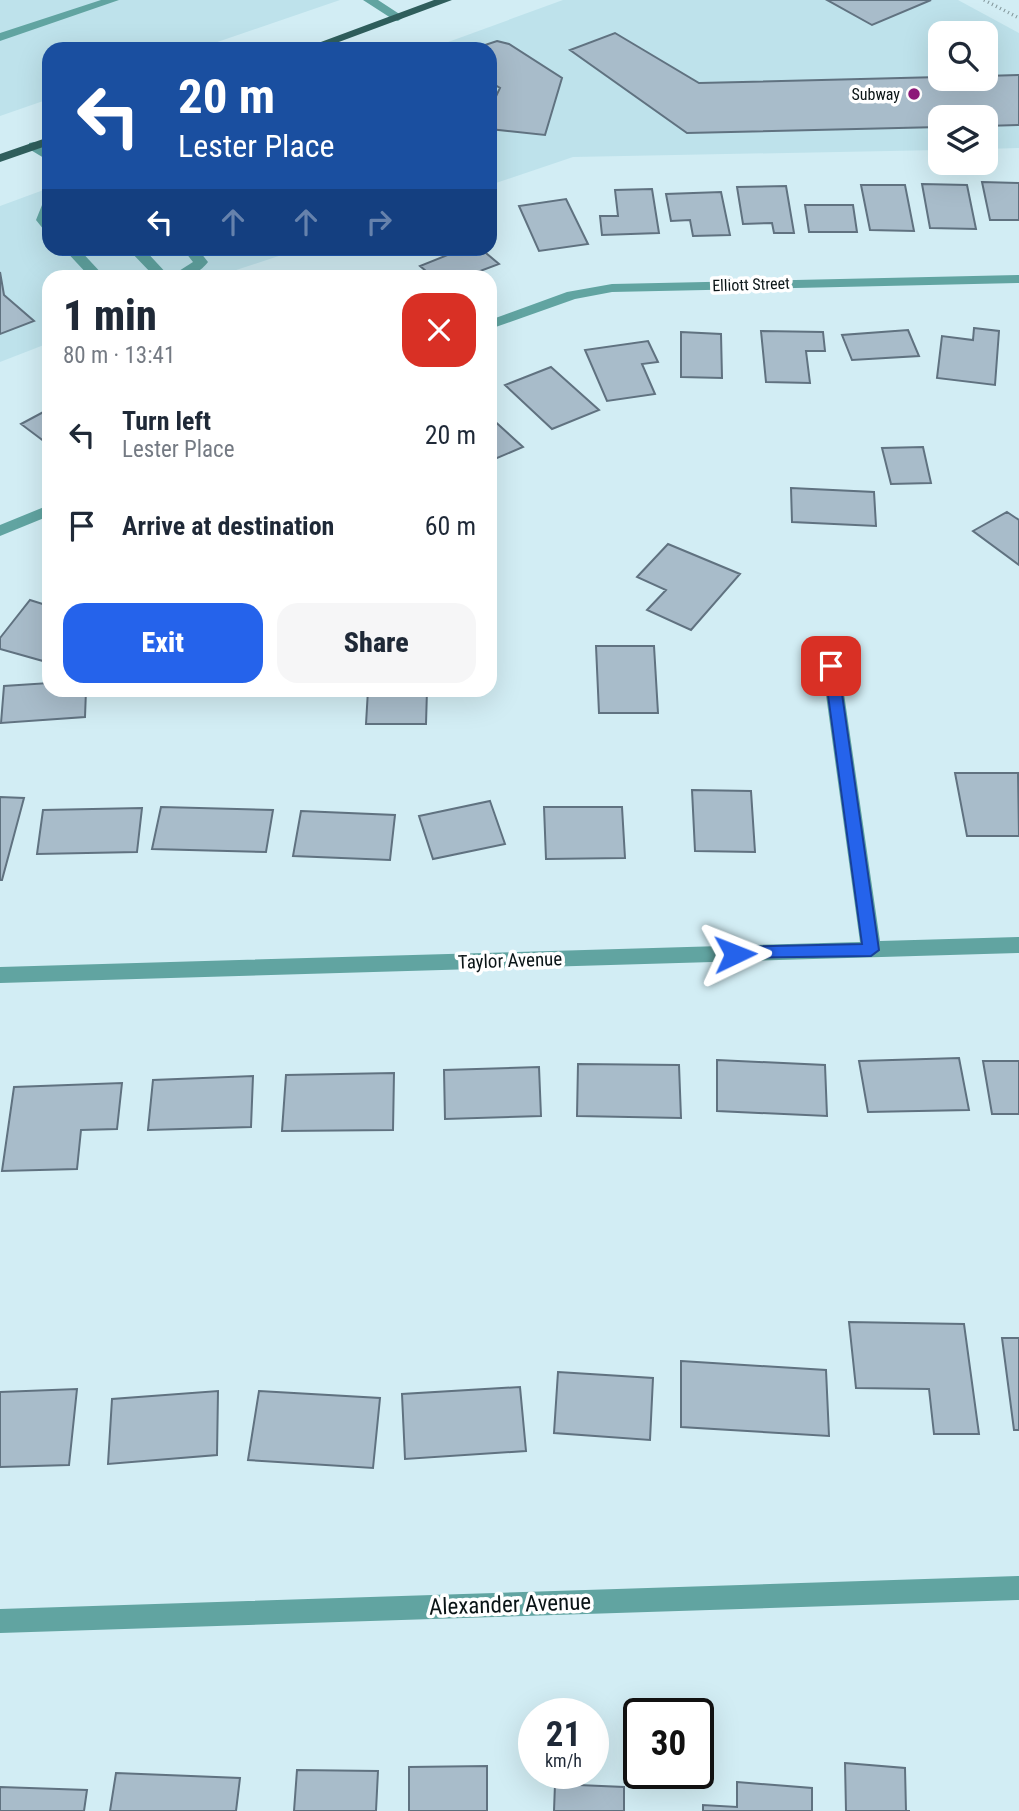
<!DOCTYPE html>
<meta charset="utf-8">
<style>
body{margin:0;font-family:"Roboto Condensed",sans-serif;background:#f6f6f7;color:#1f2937;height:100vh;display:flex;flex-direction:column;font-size:26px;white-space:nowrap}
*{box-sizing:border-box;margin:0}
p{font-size:23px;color:#747a83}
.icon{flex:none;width:38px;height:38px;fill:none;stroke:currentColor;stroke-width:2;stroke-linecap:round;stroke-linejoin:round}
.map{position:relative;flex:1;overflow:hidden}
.side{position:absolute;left:42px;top:270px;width:455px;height:427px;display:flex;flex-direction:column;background:#fff;border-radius:21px;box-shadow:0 7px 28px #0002}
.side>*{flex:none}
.top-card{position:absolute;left:42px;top:42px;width:455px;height:214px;border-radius:21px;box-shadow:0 7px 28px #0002;background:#1a4fa0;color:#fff;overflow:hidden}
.tools{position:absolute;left:928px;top:21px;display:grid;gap:14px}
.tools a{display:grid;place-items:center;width:70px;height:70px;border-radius:14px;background:#fff;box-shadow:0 7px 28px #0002;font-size:35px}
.speed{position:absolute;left:518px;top:1698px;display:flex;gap:14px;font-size:35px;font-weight:700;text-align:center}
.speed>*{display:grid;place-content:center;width:91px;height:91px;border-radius:50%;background:#fff;box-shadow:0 7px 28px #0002;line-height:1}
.speed small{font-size:18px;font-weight:400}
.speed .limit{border:4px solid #111;border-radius:10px;background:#fff;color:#111}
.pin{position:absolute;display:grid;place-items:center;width:60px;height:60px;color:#fff;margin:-30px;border-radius:14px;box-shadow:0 4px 10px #0006}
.me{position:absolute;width:77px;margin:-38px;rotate:88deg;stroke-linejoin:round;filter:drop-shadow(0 0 5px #0008)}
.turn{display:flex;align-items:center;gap:24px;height:147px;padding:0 21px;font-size:32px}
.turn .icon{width:91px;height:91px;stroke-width:2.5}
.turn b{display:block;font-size:49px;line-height:60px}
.lanes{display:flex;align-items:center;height:66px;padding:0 21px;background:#0003;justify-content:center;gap:35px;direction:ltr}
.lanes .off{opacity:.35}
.round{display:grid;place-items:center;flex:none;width:74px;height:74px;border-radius:21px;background:#f6f6f7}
.summary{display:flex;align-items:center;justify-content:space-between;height:119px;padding:0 21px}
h1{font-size:42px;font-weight:800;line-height:52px}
.action{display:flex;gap:14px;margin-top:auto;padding:14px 21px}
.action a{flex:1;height:80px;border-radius:21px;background:#2563eb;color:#fff;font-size:28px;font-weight:800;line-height:80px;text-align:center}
.action a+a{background:#f6f6f7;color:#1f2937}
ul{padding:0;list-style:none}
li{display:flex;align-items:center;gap:21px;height:91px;padding:0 21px}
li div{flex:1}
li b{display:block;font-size:26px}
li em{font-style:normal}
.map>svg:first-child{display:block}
.built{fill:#bee2eb;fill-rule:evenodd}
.building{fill:#a8bcca;stroke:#607280;stroke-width:2}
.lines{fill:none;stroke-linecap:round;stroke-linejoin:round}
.path{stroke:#809498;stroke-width:3.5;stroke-dasharray:1 3.5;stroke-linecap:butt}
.service{fill:#61a4a1;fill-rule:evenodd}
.minor{fill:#61a4a1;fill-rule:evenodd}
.primary{fill:#2f5e5c;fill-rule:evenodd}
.route{fill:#2563eb;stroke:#184099;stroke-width:2}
.poi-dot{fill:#8f1a7a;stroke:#fff;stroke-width:2.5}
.labels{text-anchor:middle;stroke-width:7;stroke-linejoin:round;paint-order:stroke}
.far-poi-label{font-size:16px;fill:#0a1416;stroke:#fff;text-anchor:end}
.far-street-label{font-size:16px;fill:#0a1416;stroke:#fff}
.street-label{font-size:19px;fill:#0a1416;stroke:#fff}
.near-street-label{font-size:23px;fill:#0a1416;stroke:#fff}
</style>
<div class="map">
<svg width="1019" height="1811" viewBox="0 0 1019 1811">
<rect width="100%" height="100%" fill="#d2edf4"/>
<path class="built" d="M 0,0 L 340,0 L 197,49 L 49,49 L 49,99 L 0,116 Z
M 563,0 L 958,0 L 1019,33 L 1019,148 L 985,149 L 985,117 L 940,117 L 940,150 L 573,157 L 490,185 L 490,49 L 429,49 ZM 940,33 L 985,33 L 985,79 L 940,79 Z
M 49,188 L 49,248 L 300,249 L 218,276 L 49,276 L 49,343 L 0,362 L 0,206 Z"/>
<path class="building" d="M 827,0 L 931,0 L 872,25 Z
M 615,33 L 699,83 L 940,77 L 985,79 L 985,76 L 1019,75 L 1019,125 L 985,126 L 985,117 L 940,117 L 940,127 L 687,133 L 570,50 Z
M 497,41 L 509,44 L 562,78 L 545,135 L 490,129 L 490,109 L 500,88 L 490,82 L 490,49 L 473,49 Z
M 982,182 L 1019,183 L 1019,220 L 990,220 Z
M 922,184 L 967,185 L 976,229 L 930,228 Z
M 861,185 L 905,185 L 914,231 L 870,230 Z
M 786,186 L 794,233 L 774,233 L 772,223 L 743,224 L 737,187 Z
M 652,189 L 659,233 L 602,235 L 600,216 L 618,216 L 615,190 Z
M 721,192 L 730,235 L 693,236 L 690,220 L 671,221 L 666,194 Z
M 566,199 L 588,244 L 539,251 L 519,206 Z
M 805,205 L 853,205 L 857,232 L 809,232 Z
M 465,248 L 480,248 L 499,264 L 467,276 L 432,276 L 420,266 Z
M 0,272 L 4,295 L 34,321 L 0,334 Z
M 974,328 L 999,331 L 995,385 L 937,378 L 942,336 L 973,340 Z
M 908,330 L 919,356 L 852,360 L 842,335 Z
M 761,331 L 823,332 L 825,351 L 806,351 L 810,383 L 766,382 Z
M 681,332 L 721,334 L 722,378 L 681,377 Z
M 648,341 L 658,362 L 642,364 L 655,394 L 607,401 L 585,350 Z
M 551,367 L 599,410 L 552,429 L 505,385 Z
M 49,409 L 49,445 L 21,424 Z
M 490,417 L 523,447 L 490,461 Z
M 923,447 L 931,483 L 891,484 L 882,448 Z
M 791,488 L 874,492 L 876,526 L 792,522 Z
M 1007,512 L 1019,520 L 1019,565 L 973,531 Z
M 668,544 L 740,574 L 691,630 L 647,610 L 666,590 L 637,577 Z
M 30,600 L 49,606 L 49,653 L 43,661 L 0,649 L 0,638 Z
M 596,646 L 654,646 L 658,713 L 599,713 Z
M 49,683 L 49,690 L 86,690 L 85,717 L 1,723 L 4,686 Z
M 368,690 L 427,690 L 426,724 L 366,724 Z
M 955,773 L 1018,773 L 1019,836 L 967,836 Z
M 692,790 L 751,791 L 755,852 L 695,851 Z
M 0,797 L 24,798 L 2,880 L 0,880 Z
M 490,801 L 505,844 L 433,859 L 419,816 Z
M 161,807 L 273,810 L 266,852 L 152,849 Z
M 544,807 L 622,807 L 625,858 L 546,859 Z
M 142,808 L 137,852 L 37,854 L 43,810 Z
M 301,811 L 395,815 L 390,860 L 293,856 Z
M 959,1058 L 969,1110 L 868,1112 L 859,1061 Z
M 717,1060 L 825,1065 L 827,1116 L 717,1111 Z
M 983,1061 L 1019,1061 L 1019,1114 L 992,1114 Z
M 578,1064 L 679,1065 L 681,1118 L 577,1116 Z
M 539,1067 L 541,1116 L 445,1119 L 444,1070 Z
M 394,1073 L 393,1130 L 282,1131 L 286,1075 Z
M 253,1076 L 251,1127 L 148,1130 L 153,1080 Z
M 122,1083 L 117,1129 L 81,1130 L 77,1169 L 2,1171 L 14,1087 Z
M 849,1322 L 964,1324 L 979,1434 L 934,1434 L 929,1389 L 856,1388 Z
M 1002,1338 L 1019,1338 L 1019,1430 L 1014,1430 Z
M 681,1361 L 826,1370 L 829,1436 L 681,1427 Z
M 558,1372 L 653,1378 L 650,1440 L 554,1433 Z
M 520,1387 L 526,1451 L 405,1459 L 402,1394 Z
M 77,1389 L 69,1465 L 0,1467 L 0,1392 Z
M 218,1391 L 217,1455 L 108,1464 L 112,1399 Z
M 259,1391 L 380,1398 L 373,1468 L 248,1460 Z
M 845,1763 L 905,1768 L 906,1811 L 910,1811 L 846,1811 Z
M 487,1766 L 487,1811 L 409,1811 L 409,1767 Z
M 297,1770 L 378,1771 L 376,1811 L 294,1811 Z
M 116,1773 L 240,1778 L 236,1811 L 110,1811 Z
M 737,1782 L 812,1788 L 812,1811 L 703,1811 L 703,1805 L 737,1807 Z
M 555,1784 L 624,1787 L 624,1811 L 554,1811 Z
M 0,1787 L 87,1790 L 84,1811 L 0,1811 Z"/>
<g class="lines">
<path class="path" d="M 984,0 L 1019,18"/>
<path class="service" d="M 101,0 L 119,0 L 0,41 L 0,33 Z
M 363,0 L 378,0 L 404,17 L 398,21 L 394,20 Z
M 34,142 L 49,151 L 49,161 L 29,149 L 29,143 Z
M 49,201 L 49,231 L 44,230 L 36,220 L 42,205 Z
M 63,248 L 78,248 L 104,276 L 89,276 Z
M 127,248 L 143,248 L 169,276 L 154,276 Z
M 182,248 L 197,248 L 208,262 C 197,276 188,276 171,276 L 193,262 Z"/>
<path class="minor" d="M 1019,275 L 1019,283 L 612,292 L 575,299 L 490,329 L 490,320 L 567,292 L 612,284 Z
M 49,505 L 49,516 L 0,536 L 0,525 Z
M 831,660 L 840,666 L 880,941 L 1019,937 L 1019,953 L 0,983 L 0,967 L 860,942 L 822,666 Z
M 1019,1576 L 1019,1600 L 0,1633 L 0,1609 Z"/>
<path class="primary" d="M 434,0 L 452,0 L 320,49 L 302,49 Z
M 49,137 L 49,145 L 0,162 L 0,154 Z"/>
</g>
<path class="route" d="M 831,661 L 838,666 L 879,950 L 871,956 L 729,958 L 727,954 L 729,949 L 735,947 L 862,944 L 824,666 Z"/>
<circle class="poi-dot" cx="914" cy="94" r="7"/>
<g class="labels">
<g class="far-poi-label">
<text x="900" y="100">Subway</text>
</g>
<g class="far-street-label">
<text transform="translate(751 284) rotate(-2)" y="6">Elliott Street</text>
</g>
<g class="street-label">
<text transform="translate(510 960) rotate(-2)" y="7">Taylor Avenue</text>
</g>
<g class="near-street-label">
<text transform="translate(510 1604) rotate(-2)" y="8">Alexander Avenue</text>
</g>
</g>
</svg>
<div class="tools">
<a><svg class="icon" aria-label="search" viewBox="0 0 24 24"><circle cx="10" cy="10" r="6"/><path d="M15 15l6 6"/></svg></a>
<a><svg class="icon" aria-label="layers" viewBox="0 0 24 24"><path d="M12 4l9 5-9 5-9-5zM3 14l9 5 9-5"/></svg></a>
</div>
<div class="speed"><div>21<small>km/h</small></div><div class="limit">30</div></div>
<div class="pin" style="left:831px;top:666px;background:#d93025"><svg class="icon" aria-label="arrive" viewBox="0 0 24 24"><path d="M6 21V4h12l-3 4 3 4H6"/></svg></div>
<svg class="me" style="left:735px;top:954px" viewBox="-20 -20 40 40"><path d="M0-17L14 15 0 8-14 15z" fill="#2563eb" stroke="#fff" stroke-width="4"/></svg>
<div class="top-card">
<div class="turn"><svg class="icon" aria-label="left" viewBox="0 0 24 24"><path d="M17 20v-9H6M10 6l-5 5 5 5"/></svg><div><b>20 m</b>Lester Place</div></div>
<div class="lanes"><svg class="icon" aria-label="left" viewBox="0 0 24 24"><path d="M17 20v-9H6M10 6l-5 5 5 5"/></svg><svg class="icon off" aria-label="ahead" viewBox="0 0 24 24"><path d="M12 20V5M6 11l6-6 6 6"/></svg><svg class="icon off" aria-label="ahead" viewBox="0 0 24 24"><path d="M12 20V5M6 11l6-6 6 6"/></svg><svg class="icon off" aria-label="right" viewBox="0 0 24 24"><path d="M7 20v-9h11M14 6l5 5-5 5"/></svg></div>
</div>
<section class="side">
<div class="summary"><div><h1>1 min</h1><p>80 m · 13:41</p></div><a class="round" style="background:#d93025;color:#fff"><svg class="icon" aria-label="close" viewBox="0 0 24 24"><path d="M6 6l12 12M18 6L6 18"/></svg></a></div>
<ul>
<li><svg class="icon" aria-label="left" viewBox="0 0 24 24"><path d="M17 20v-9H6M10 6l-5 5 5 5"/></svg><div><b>Turn left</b><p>Lester Place</p></div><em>20 m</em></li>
<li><svg class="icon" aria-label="arrive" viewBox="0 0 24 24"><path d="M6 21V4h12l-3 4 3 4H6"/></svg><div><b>Arrive at destination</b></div><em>60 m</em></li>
</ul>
<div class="action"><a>Exit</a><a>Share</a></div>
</section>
</div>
